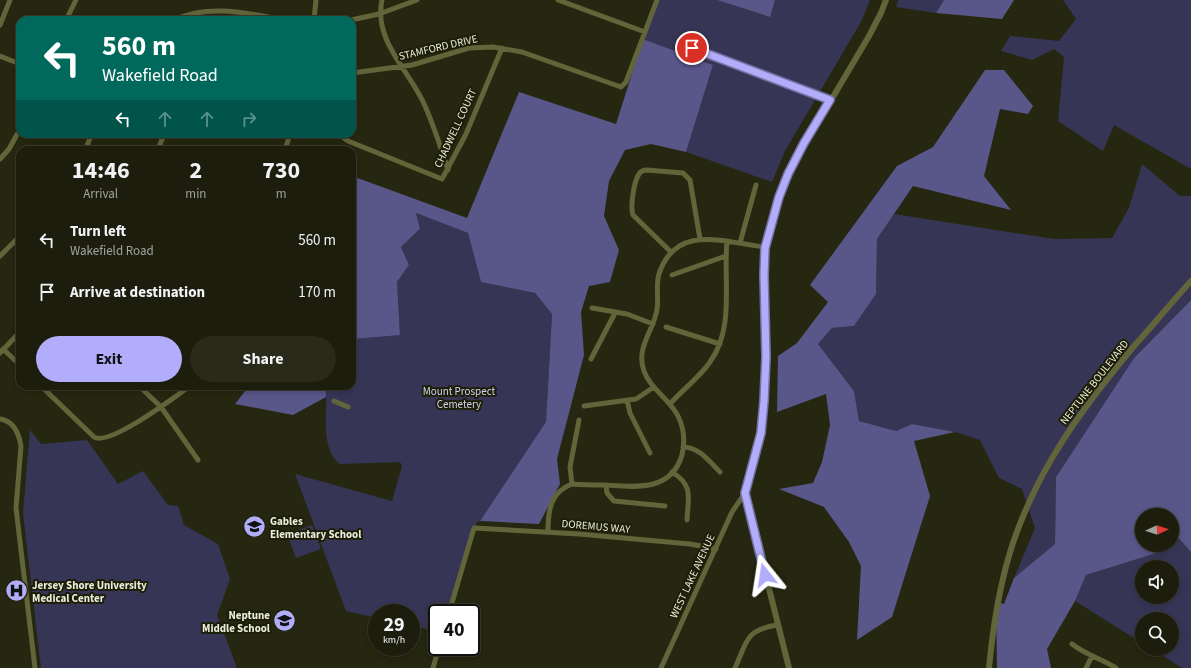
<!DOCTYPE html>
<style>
body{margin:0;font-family:"Source Sans 3",sans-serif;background:#292a1a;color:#f1f3f6;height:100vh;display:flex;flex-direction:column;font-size:15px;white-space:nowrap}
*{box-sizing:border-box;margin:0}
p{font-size:13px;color:#a0a29d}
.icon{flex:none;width:22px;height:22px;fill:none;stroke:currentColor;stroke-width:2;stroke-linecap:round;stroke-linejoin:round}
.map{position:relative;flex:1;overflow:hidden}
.panel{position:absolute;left:16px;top:146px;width:340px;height:244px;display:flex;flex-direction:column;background:#1c1d0c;border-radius:12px;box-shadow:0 2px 6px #0003,0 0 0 1px #3a3b2d}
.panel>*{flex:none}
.top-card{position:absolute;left:16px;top:16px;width:340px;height:122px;border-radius:12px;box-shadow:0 2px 6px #0003,0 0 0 1px #3a3b2d;background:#00695c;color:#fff;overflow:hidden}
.needle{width:26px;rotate:86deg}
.fabs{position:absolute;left:1135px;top:508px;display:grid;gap:8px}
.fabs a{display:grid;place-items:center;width:44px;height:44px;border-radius:50%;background:#1c1d0c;box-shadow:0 2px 6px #0003,0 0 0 1px #3a3b2d;font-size:20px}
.speed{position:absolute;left:368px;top:604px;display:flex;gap:8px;font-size:20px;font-weight:700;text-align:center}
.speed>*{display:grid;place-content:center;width:52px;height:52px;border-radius:50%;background:#1c1d0c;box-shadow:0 2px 6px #0003,0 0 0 1px #3a3b2d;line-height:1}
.speed small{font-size:10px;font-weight:400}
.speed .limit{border:2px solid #111;border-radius:6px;background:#fff;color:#111}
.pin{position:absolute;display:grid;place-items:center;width:34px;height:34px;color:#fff;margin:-17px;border:2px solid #fff;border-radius:50%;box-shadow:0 1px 4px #0007}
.me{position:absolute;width:44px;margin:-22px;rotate:345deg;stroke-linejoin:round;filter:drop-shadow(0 0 3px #0008)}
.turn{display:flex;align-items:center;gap:14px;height:84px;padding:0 20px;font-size:18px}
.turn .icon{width:52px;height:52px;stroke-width:2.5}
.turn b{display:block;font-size:28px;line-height:34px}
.lanes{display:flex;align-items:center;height:38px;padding:0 20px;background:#0003;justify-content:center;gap:20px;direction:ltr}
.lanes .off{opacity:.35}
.eta{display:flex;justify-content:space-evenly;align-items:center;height:68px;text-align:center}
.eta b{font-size:24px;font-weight:700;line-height:28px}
.primary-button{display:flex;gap:8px;margin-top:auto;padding:8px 20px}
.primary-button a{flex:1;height:46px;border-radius:24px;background:#b1adfa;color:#111;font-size:16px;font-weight:700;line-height:46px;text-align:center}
.primary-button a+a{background:#292a1a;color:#f1f3f6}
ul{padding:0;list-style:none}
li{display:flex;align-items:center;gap:12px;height:52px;padding:0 20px}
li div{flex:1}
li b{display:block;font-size:15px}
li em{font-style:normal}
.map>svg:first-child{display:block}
.green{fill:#373556;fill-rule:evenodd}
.forest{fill:#59568a}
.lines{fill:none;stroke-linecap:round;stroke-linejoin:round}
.minor{stroke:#62653a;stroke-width:5}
.tertiary{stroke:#62653a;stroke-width:6}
.route-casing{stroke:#7370a2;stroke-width:10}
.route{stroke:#b1adfa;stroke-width:7}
.labels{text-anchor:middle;stroke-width:4;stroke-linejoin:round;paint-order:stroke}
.street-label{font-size:11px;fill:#eaecdd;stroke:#1c1e06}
.park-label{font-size:11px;fill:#d2d2f3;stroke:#1c1e06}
.poi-label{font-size:11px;font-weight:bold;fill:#eaecdd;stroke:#1c1e06;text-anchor:start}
</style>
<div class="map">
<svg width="1191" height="668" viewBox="0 0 1191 668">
<rect width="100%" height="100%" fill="#262710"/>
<path class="green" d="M 658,0 L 717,0 L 769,17 L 775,0 L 870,0 L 862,20 L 785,151 L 772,182 L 686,152 L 713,65 L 643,39 Z
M 898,0 L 944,0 L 936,13 L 896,7 Z
M 1063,0 L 1191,0 L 1191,169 L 1114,125 L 1103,151 L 1058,121 L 1064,57 L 1054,49 L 1032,60 L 1001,51 L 1010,36 L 1059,41 L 1076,19 Z
M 1142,164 L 1180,196 L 1191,196 L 1191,300 L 1134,358 L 1056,477 L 1055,544 L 1014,578 L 1035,528 L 1022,489 L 999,478 L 980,440 L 955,432 L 912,424 L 896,431 L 859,421 L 854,391 L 818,344 L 832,328 L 854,326 L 876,294 L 877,239 L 894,214 L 1054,239 L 1112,238 L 1129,208 Z
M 416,213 L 468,233 L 481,282 L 535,293 L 552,314 L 546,423 L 480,521 L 477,522 L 450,613 L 437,613 L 437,631 L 411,626 L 411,613 L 377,613 L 377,618 L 346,611 L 295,474 L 392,501 L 402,466 L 400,462 L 340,464 C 319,447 328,411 326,386 L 352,386 L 353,338 L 400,334 L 397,282 L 409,265 L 401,247 L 420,230 Z
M 30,430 L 41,444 L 87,440 L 118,484 L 143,471 L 168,505 L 178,506 L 184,525 L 218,544 L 230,579 L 217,615 L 237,668 L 41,668 L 23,513 Z
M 312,525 L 321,549 L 296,558 L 287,534 Z
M 1172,531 L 1191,552 L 1191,668 L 1182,668 L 1152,649 L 1172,649 L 1172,619 L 1142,619 L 1142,643 L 1075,601 L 1086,575 L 1160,552 L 1149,545 L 1172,545 ZM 1142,567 L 1172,567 L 1172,597 L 1142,597 Z"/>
<path class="forest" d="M 717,0 L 775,0 L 770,17 Z
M 944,0 L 1014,0 L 1002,19 L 936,13 Z
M 643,39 L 713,65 L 686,152 L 651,144 L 625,150 L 609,181 L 604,216 L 619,250 L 610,282 L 589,286 L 581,312 L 584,355 L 557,459 L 560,484 L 539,524 L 480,521 L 546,422 L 552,314 L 535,293 L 481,282 L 468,233 L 416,213 L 420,229 L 401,247 L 409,265 L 397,282 L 400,335 L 352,339 L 352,176 L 467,218 L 519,92 L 616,124 Z
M 985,70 L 1004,70 L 1033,106 L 1028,114 L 1000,109 L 984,176 L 1011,210 L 913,186 L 877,239 L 876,294 L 854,326 L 832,328 L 818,344 L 854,391 L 859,421 L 896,431 L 912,424 L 955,432 L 914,441 L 930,496 L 892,617 L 857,640 L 861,566 L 849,542 L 824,507 L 779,489 L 813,483 L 822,462 L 830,425 L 826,394 L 777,412 L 778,356 L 797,343 L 828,302 L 810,285 L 897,166 L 933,147 Z
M 1191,300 L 1191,552 L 1172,531 L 1172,515 L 1142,515 L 1142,536 L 1139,539 L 1142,541 L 1142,545 L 1149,545 L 1160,552 L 1086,575 L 1075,601 L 1047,649 L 1051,668 L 997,668 L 996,602 L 1004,604 L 1014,578 L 1055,544 L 1056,477 L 1134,358 Z
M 249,386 L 326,386 L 326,397 L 293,415 L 235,404 Z"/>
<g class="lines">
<path class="minor" d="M 382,0 C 373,41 410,71 425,106 C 434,126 441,148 448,170
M 558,0 L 645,32
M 66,20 L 76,0
M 174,20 C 210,3 249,14 286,20
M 314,20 L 316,0
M 351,20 L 379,14 L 417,0
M 0,25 L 10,0
M 692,48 L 830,100
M 0,56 L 20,64
M 352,73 L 412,65 L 469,48 L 493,47 L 522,52 L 621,87 L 626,82 L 657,0
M 338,134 L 348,141 L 442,179 L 466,134 L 502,48
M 85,150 L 92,134
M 158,150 L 164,134
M 285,150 L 290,134
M 0,159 L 9,149 L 20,129
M 740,243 L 756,185
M 671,252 L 633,215 C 630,207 634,181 639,174 C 641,171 644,170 647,170 L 683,173 L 690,180 L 700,239
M 0,256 L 20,236
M 672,275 L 726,256
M 592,308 L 627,314 L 653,324
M 666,327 L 720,344
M 3,349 L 20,365
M 0,353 L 20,332
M 591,359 L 615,313
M 41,386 L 94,437 C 109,447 176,396 190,386
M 139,386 L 161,407 L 198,460
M 627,400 L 630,413 L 650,453
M 334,401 L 348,407
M 670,404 C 682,390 699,378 710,362 C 735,328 723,280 727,241
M 584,406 L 636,399 L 654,387
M 0,419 C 14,421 19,434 21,446 L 16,508 L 35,668
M 683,447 C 699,447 709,461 720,472
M 672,472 C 694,486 688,497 687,520
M 572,484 L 570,467 L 579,420
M 606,485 L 607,493 L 614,501 L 665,506
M 548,532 C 548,511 550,492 572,484 C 583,485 595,485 606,485 C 635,487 671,492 682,455 C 685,442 684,428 678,416 C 670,399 650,389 644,371 C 636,349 651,334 656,314 C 660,301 655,287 659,274 C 676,222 726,243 765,247
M 449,613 L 474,528 L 579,534 L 690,544 L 716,549
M 1072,644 C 1086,655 1102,659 1116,668
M 433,668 L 439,647
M 661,668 L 732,512 L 745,493
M 735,668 C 747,642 745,630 777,625
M 1086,668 L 1092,656"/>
<path class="tertiary" d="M 789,668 L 745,493 L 761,433 L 764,401 L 766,357 L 764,275 L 765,247 L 779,197 L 794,163 L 869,36 L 881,13 L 886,0
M 989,668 C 993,626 999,586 1012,546 C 1038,467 1083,407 1135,345 C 1154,324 1172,302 1191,281"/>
</g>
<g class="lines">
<defs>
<path id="route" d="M 692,48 L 830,100 L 804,143 L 788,174 L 779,197 L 765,248 L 764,275 L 766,357 L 764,401 L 761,433 L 745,493 L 765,575"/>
</defs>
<use href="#route" class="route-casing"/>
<use href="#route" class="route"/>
</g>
<defs>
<symbol id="school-disc" viewBox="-11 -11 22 22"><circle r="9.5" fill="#b1adfa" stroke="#1c1e06"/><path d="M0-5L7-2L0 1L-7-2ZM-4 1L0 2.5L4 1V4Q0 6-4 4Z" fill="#111"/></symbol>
<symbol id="hospital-disc" viewBox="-11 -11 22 22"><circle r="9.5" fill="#b1adfa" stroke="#1c1e06"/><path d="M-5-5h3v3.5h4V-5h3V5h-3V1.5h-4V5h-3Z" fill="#111"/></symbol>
</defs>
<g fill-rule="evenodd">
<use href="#school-disc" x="242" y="514" width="25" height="25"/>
<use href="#hospital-disc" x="4" y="578" width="25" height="25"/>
<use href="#school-disc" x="272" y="608" width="25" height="25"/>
</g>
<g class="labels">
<g class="street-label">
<text transform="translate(438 47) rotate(-13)" y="4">STAMFORD DRIVE</text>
<text transform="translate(455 128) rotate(-65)" y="4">CHADWELL COURT</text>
<text transform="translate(1094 382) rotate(-52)" y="4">NEPTUNE BOULEVARD</text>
<text transform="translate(596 526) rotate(5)" y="4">DOREMUS WAY</text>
<text transform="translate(692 576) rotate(-65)" y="4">WEST LAKE AVENUE</text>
</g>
<g class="park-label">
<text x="459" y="395">Mount Prospect<tspan x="459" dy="13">Cemetery</tspan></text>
</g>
<g class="poi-label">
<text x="270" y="525">Gables<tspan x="270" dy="13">Elementary School</tspan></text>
<text x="32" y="589">Jersey Shore University<tspan x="32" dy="13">Medical Center</tspan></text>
<text x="270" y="619" text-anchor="end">Neptune<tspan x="270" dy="13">Middle School</tspan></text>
</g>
</g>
</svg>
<div class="fabs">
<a><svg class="needle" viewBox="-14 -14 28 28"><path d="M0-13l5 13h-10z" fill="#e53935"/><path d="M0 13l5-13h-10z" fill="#a0a29d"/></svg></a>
<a><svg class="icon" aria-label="sound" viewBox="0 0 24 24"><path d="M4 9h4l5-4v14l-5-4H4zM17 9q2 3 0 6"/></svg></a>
<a><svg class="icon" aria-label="search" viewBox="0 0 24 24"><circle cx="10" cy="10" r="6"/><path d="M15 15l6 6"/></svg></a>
</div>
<div class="speed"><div>29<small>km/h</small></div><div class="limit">40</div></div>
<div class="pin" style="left:692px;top:48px;background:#d93025"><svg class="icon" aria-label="arrive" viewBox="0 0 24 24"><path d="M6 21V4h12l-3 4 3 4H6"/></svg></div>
<svg class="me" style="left:765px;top:575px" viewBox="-20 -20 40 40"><path d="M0-17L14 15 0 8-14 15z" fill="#b1adfa" stroke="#fff" stroke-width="4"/></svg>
<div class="top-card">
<div class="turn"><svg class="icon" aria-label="left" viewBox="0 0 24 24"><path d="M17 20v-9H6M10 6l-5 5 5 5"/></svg><div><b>560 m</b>Wakefield Road</div></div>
<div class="lanes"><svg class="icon" aria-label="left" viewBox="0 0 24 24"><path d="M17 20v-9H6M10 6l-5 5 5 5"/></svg><svg class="icon off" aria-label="ahead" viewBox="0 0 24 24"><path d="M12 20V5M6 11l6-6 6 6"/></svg><svg class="icon off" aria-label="ahead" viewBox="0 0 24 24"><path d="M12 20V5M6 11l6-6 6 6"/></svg><svg class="icon off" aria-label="right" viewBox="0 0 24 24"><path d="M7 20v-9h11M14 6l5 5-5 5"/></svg></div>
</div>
<section class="panel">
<div class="eta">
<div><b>14:46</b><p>Arrival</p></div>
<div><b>2</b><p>min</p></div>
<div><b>730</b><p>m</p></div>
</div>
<ul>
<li><svg class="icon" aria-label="left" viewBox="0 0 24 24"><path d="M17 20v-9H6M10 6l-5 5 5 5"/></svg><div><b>Turn left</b><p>Wakefield Road</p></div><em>560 m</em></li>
<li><svg class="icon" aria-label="arrive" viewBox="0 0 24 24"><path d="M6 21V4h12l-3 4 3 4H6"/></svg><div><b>Arrive at destination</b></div><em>170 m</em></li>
</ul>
<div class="primary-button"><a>Exit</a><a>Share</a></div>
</section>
</div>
